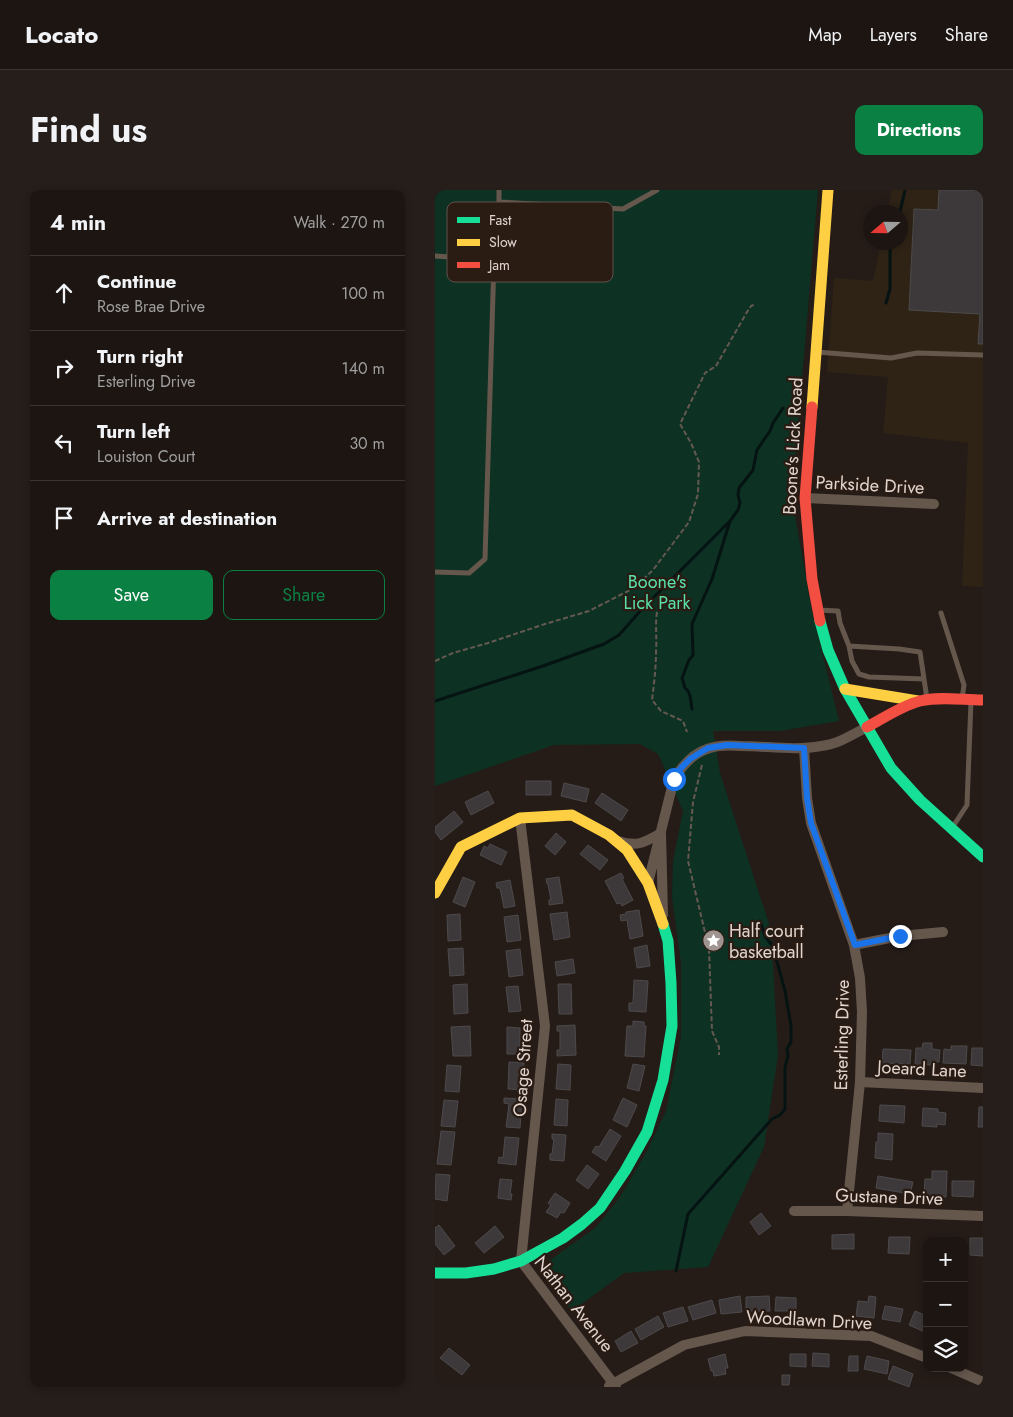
<!DOCTYPE html>
<html lang="en">
<head>
<meta charset="utf-8">
<style>
  :root { --surface:#1c1512; --page:#251e1b; --text:#f1f3f6; --muted:#a09f9f; --line:#3a3432; --accent:#0b8043 }
  body { margin:0; font-family:Jost,sans-serif; background:var(--page); color:var(--text) }
  .controls { position:absolute; right:15px; bottom:15px; display:grid; overflow:hidden; border-radius:10px; box-shadow:0 2px 8px #0003 }
  .controls button { width:45px; height:45px; display:grid; place-items:center; padding:0; border:0; border-bottom:1px solid var(--line); background:var(--surface); color:var(--text); font:25px sans-serif }
  .compass { position:absolute; left:428px; top:15px; width:45px; height:45px; border-radius:50%; background:var(--surface); box-shadow:0 2px 8px #0003; rotate:250deg }
  .stop { position:absolute; width:15px; height:15px; margin:-11px; border:4px solid #1a73e8; border-radius:50%; background:#fff }
  .stop.end { background:#1a73e8; border-color:#fff; box-shadow:0 1px 5px #0008 }
  .list { margin:0; padding:0; list-style:none }
  h2 { display:flex; justify-content:space-between; align-items:center; height:65px; margin:0; padding:0 20px; font-size:21px }
  h2 small { font-size:16px; font-weight:400; color:var(--muted) }
  .list li { display:grid; grid-template-columns:32px 1fr auto; gap:15px; align-items:center; box-sizing:border-box; height:75px; padding:0 20px; border-top:1px solid var(--line) }
  .list b { display:block; font-size:19px; white-space:nowrap }
  .list p { margin:0; font-size:16px; white-space:nowrap; color:var(--muted) }
  .list em { font-size:16px; font-style:normal; color:var(--muted) }
  .actions { display:flex; gap:10px; padding:15px 20px }
  .actions a { flex:1; padding:11px 0; border:1px solid var(--accent); border-radius:10px; text-align:center; font-size:18px; color:var(--accent) }
  .actions .main { background:var(--accent); color:#fff }
  .icon { flex:none; width:28px; height:28px; fill:none; stroke:currentColor; stroke-width:2; stroke-linecap:round; stroke-linejoin:round }
  .map { position:relative; flex:none; width:548px; height:1197px; overflow:hidden; border-radius:10px }
  header { display:flex; align-items:center; gap:30px; box-sizing:border-box; height:70px; padding:0 25px; background:var(--surface); border-bottom:1px solid var(--line) }
  header strong { font-size:24px }
  nav { display:flex; gap:28px; margin-inline-start:auto; font-size:18px }
  .intro { display:flex; align-items:center; justify-content:space-between; box-sizing:border-box; height:120px; padding:0 30px }
  h1 { margin:0; font-size:35px }
  .button { padding:12px 22px; border-radius:10px; background:var(--accent); color:#fff; font-size:18px; font-weight:700 }
  main { display:flex; gap:30px; padding:0 30px }
  aside { flex:1; background:var(--surface); border-radius:10px; box-shadow:0 2px 8px #0003 }
  .map>svg:first-child { display:block }
</style>
</head>
<body>
<header>
<strong>Locato</strong>
<nav><a>Map</a><a>Layers</a><a>Share</a></nav>
</header>
<div class="intro"><h1>Find us</h1><a class="button">Directions</a></div>
<main>
<aside>
<h2>4 min<small>Walk · 270 m</small></h2>
<ul class="list">
<li><svg class="icon" aria-label="ahead" viewBox="0 0 24 24"><path d="M12 20V5M6 11l6-6 6 6"/></svg><div><b>Continue</b><p>Rose Brae Drive</p></div><em>100 m</em></li>
<li><svg class="icon" aria-label="right" viewBox="0 0 24 24"><path d="M7 20v-9h11M14 6l5 5-5 5"/></svg><div><b>Turn right</b><p>Esterling Drive</p></div><em>140 m</em></li>
<li><svg class="icon" aria-label="left" viewBox="0 0 24 24"><path d="M17 20v-9H6M10 6l-5 5 5 5"/></svg><div><b>Turn left</b><p>Louiston Court</p></div><em>30 m</em></li>
<li><svg class="icon" aria-label="arrive" viewBox="0 0 24 24"><path d="M6 21V4h12l-3 4 3 4H6"/></svg><div><b>Arrive at destination</b></div></li>
</ul>
<div class="actions"><a class="main">Save</a><a>Share</a></div>
</aside>
<div class="map">
<svg width="548" height="1197" viewBox="0 0 548 1197">
  <rect width="100%" height="100%" fill="#251c18"/>
  <path fill="#2e2315" d="M 457,0 L 548,0 L 548,397 L 527,396 L 533,253 L 448,243 L 453,187 L 392,182 L 399,88 L 438,91 L 446,53 L 466,52 L 466,22 L 452,22 Z"/>
  <path fill="#0d3122" d="M 0,0 L 383,0 L 357,308 L 376,417 L 404,531 L 345,541 L 278,541 L 285,583 L 336,740 L 343,865 L 329,957 L 273,1077 L 189,1083 L 137,1121 L 111,1086 L 115,1070 L 160,1038 L 185,1007 L 212,961 L 231,921 L 246,847 L 246,773 L 237,707 L 238,671 L 248,621 L 223,564 L 205,554 L 119,555 L 0,596 Z"/>
  <g fill="none" stroke-linecap="round" stroke-linejoin="round">
    <path stroke="#061313" stroke-width="3" d="M 465,22 L 470,0
      M 451,113 L 455,99 L 455,59 L 457,52
      M 0,511 L 108,476 L 169,454 L 184,445 L 207,419 L 295,331
      M 257,519 L 255,506 L 253,501 L 250,498 L 247,488 L 254,470 L 258,465 L 257,434 L 277,389 L 295,331 L 303,320 L 305,313 L 303,305 L 304,298 L 318,280 L 322,260 L 335,241 L 338,233 L 348,218
      M 241,1081 L 253,1024 L 337,929 L 345,925 L 350,919 L 350,877 L 353,866 L 352,859 L 356,852 L 356,836 L 350,801 L 338,757 L 330,746 L 325,731"/>
  </g>
  <path fill="#3d393b" stroke="#4d4a4b" d="M 504,0 L 548,0 L 548,154 L 543,154 L 545,124 L 474,120 L 479,19 L 503,20 Z
    M 91,591 L 116,591 L 116,605 L 91,605 Z
    M 129,593 L 154,599 L 151,612 L 126,606 Z
    M 53,601 L 59,613 L 36,625 L 30,612 Z
    M 167,603 L 193,620 L 186,631 L 160,613 Z
    M 19,621 L 28,632 L 6,650 L 0,642 L 0,637 Z
    M 121,643 L 131,652 L 120,665 L 110,656 Z
    M 55,654 L 72,662 L 66,675 L 45,665 L 49,656 L 53,658 Z
    M 153,655 L 173,670 L 165,680 L 145,664 Z
    M 186,683 L 189,688 L 187,689 L 198,710 L 187,716 L 185,713 L 182,714 L 170,691 Z
    M 28,687 L 40,692 L 30,717 L 18,712 Z
    M 124,687 L 128,713 L 114,715 L 114,710 L 116,710 L 113,694 L 112,694 L 111,689 Z
    M 75,690 L 80,716 L 69,718 L 65,698 L 62,698 L 61,693 Z
    M 204,720 L 208,746 L 195,749 L 192,730 L 186,731 L 185,725 L 191,724 L 191,722 Z
    M 132,722 L 135,747 L 119,750 L 115,724 Z
    M 25,724 L 26,750 L 13,751 L 12,725 Z
    M 83,725 L 86,750 L 72,752 L 69,727 Z
    M 212,755 L 215,776 L 202,778 L 199,758 Z
    M 28,758 L 29,785 L 15,786 L 13,759 Z
    M 85,759 L 88,785 L 74,787 L 71,761 Z
    M 138,769 L 140,783 L 122,786 L 120,772 Z
    M 199,790 L 213,791 L 211,822 L 194,821 L 194,813 L 198,813 Z
    M 32,794 L 33,823 L 19,824 L 18,795 Z
    M 123,794 L 136,794 L 137,824 L 124,824 Z
    M 83,796 L 86,821 L 74,822 L 71,797 Z
    M 198,831 L 209,832 L 209,836 L 211,836 L 209,867 L 190,866 L 192,836 L 198,836 Z
    M 140,835 L 141,865 L 122,866 L 122,860 L 125,860 L 125,841 L 122,841 L 122,836 Z
    M 35,836 L 36,866 L 18,866 L 16,837 Z
    M 72,837 L 85,838 L 85,864 L 72,864 Z
    M 488,853 L 497,853 L 497,859 L 505,860 L 504,872 L 496,872 L 496,875 L 480,874 L 481,858 L 487,858 Z
    M 516,856 L 532,856 L 531,874 L 508,873 L 509,859 L 516,860 Z
    M 537,858 L 548,858 L 548,876 L 536,875 Z
    M 448,859 L 476,860 L 475,874 L 447,873 Z
    M 74,872 L 89,873 L 88,900 L 73,899 Z
    M 123,874 L 136,875 L 135,900 L 121,899 Z
    M 198,874 L 210,876 L 204,901 L 192,898 Z
    M 12,875 L 26,876 L 24,902 L 10,901 Z
    M 69,908 L 87,909 L 85,938 L 71,937 L 74,914 L 69,913 Z
    M 188,908 L 202,915 L 192,937 L 178,930 Z
    M 121,909 L 133,910 L 132,936 L 119,935 Z
    M 9,910 L 23,911 L 20,937 L 6,936 Z
    M 445,915 L 470,916 L 469,933 L 444,931 Z
    M 544,917 L 548,917 L 548,937 L 543,937 Z
    M 488,918 L 503,919 L 503,922 L 511,923 L 510,935 L 502,934 L 502,937 L 487,936 Z
    M 175,939 L 186,946 L 171,971 L 157,962 L 161,956 L 164,957 Z
    M 6,941 L 20,942 L 16,975 L 2,974 Z
    M 443,943 L 458,944 L 457,970 L 440,968 L 441,952 L 443,952 Z
    M 117,944 L 131,945 L 129,971 L 115,970 L 115,964 L 117,964 L 119,949 L 117,949 Z
    M 70,947 L 84,948 L 81,975 L 63,973 L 64,967 L 68,968 Z
    M 152,975 L 164,984 L 153,999 L 141,990 Z
    M 497,981 L 512,981 L 511,1007 L 489,1005 L 490,989 L 497,989 Z
    M 1,984 L 15,985 L 12,1011 L 0,1009 Z
    M 443,986 L 478,992 L 475,1004 L 441,998 Z
    M 65,989 L 77,990 L 75,1004 L 77,1004 L 76,1010 L 63,1008 Z
    M 517,991 L 539,991 L 538,1007 L 517,1006 Z
    M 120,1003 L 135,1013 L 129,1023 L 126,1022 L 122,1028 L 111,1022 L 116,1015 L 113,1013 Z
    M 326,1023 L 336,1036 L 324,1045 L 315,1032 Z
    M 4,1035 L 20,1056 L 9,1065 L 0,1054 L 0,1038 Z
    M 60,1036 L 69,1047 L 49,1063 L 40,1053 Z
    M 419,1044 L 419,1059 L 397,1059 L 397,1045 Z
    M 454,1047 L 475,1047 L 474,1064 L 453,1063 Z
    M 535,1048 L 548,1048 L 548,1066 L 535,1065 Z
    M 305,1106 L 307,1122 L 286,1124 L 284,1110 Z
    M 334,1106 L 335,1121 L 311,1121 L 311,1107 Z
    M 434,1106 L 441,1107 L 439,1128 L 421,1126 L 423,1111 L 433,1112 Z
    M 341,1107 L 361,1108 L 361,1121 L 340,1121 Z
    M 277,1110 L 281,1123 L 258,1130 L 253,1117 Z
    M 450,1116 L 468,1119 L 465,1132 L 447,1129 Z
    M 248,1117 L 253,1131 L 233,1137 L 228,1123 Z
    M 480,1121 L 492,1126 L 492,1143 L 474,1135 Z
    M 223,1126 L 229,1137 L 206,1150 L 200,1139 Z
    M 196,1141 L 203,1153 L 186,1162 L 180,1151 Z
    M 14,1158 L 35,1175 L 27,1185 L 5,1168 Z
    M 378,1163 L 394,1164 L 394,1177 L 377,1176 Z
    M 290,1164 L 293,1178 L 290,1178 L 291,1184 L 279,1186 L 278,1181 L 276,1181 L 273,1169 Z
    M 355,1164 L 371,1164 L 371,1177 L 355,1176 Z
    M 414,1166 L 423,1166 L 423,1181 L 413,1181 Z
    M 432,1166 L 454,1171 L 452,1184 L 429,1179 Z
    M 458,1176 L 478,1184 L 474,1197 L 453,1189 Z
    M 347,1185 L 355,1185 L 354,1195 L 347,1195 Z"/>
  <g fill="none" stroke-linecap="round" stroke-linejoin="round">
    <path stroke="#655952" stroke-width="2" stroke-dasharray="5 2.5" stroke-linecap="butt" d="M 222,422 C 220,435 222,448 221,462 C 221,478 219,494 217,510 L 226,521 L 248,531 L 252,542
      M 0,471 L 18,463 L 53,453 L 110,434 L 154,421 L 199,398 L 218,380 L 254,332 L 263,304 L 264,272 L 256,253 L 245,234 L 270,183 L 281,176 L 312,122 L 316,116 L 321,114
      M 267,575 L 258,612 L 253,671 L 274,759 L 277,841 L 284,857 L 284,865"/>
    <path stroke="#66574d" stroke-width="5" d="M 64,0 L 64,12 L 188,19 L 222,0
      M 0,66 L 59,70 L 64,12
      M 382,162 L 456,168 L 482,163 L 548,165
      M 0,382 L 34,383 L 50,369 L 59,70
      M 382,420 L 403,421 L 405,433 L 414,456 L 464,459 L 485,462 L 492,509
      M 506,423 L 529,495 L 527,509
      M 414,456 L 417,471 L 424,484 L 434,487 L 489,489
      M 517,638 L 532,615 L 536,511"/>
    <path stroke="#66574d" stroke-width="10" d="M 370,308 L 499,314
      M 369,558 L 372,608 L 376,633 L 419,755 L 425,788 L 427,822 L 425,892 L 412,1021
      M 85,628 L 110,836 L 86,1071 L 181,1197
      M 183,651 C 202,657 209,653 226,643 L 228,725
      M 213,693 L 239,589 C 247,576 257,564 272,559 C 282,555 295,555 306,556 C 332,556 360,561 386,556 C 403,554 417,545 432,537
      M 419,755 L 465,746 L 508,742
      M 425,892 L 548,898
      M 359,1021 L 412,1021 L 548,1026
      M 516,1178 L 548,1192
      M 174,1196 L 249,1155 L 310,1141 L 436,1146 L 492,1168"/>
    <path stroke="#16e098" stroke-width="11" d="M 385,431 L 393,460 L 410,499 L 456,578 L 485,610 L 548,667
      M 0,1083 L 31,1083 L 59,1079 L 86,1071 L 128,1048 L 147,1034 L 165,1018 L 190,981 L 212,942 L 228,890 L 237,836 L 236,793 L 233,751 L 228,734"/>
    <path stroke="#ffcf43" stroke-width="11" d="M 377,217 L 393,0
      M 410,499 L 483,511
      M 0,703 L 26,657 L 85,628 L 137,625 L 174,645 L 192,660 L 213,693 L 228,734"/>
    <path stroke="#f24e42" stroke-width="11" d="M 377,217 L 370,308 L 377,389 L 385,431
      M 432,537 C 449,528 466,516 485,511 C 505,506 527,510 548,510"/>
  </g>
  <g fill="none" stroke-linecap="round" stroke-linejoin="round">
    <path stroke="#1a73e8" stroke-width="6" d="M 239,589 L 246,578 L 255,569 L 273,558 L 292,555 L 369,558 L 372,608 L 376,633 L 420,755 L 465,746"/>
  </g>
  <defs>
    <symbol id="sight-disc" viewBox="-11 -11 22 22"><circle r="9.5" fill="#9f9490" stroke="#2a1b13"/><path d="M0-6L1.8-2.2L6-1.7L2.9 1.2L3.7 5.4L0 3.3L-3.7 5.4L-2.9 1.2L-6-1.7L-1.8-2.2Z" fill="#fff"/></symbol>
  </defs>
  <g fill-rule="evenodd">
    <use href="#sight-disc" x="266" y="738" width="25" height="25"/>
  </g>
  <g text-anchor="middle" stroke-width="4.5" stroke-linejoin="round" paint-order="stroke">
    <g font-size="18" fill="#e0d5d0" stroke="#2a1b13">
      <text transform="translate(358 256) rotate(-87)" y="6">Boone's Lick Road</text>
      <text transform="translate(435 295) rotate(3)" y="6">Parkside Drive</text>
      <text transform="translate(407 845) rotate(-89)" y="6">Esterling Drive</text>
      <text transform="translate(88 878) rotate(-86)" y="6">Osage Street</text>
      <text transform="translate(487 879) rotate(3)" y="6">Joeard Lane</text>
      <text transform="translate(454 1007) rotate(2)" y="6">Gustane Drive</text>
      <text transform="translate(139 1114) rotate(52)" y="6">Nathan Avenue</text>
      <text transform="translate(374 1130) rotate(3)" y="6">Woodlawn Drive</text>
    </g>
    <g font-size="18" fill="#59e0aa" stroke="#2a1b13">
      <text x="222" y="398">Boone's<tspan x="222" dy="21">Lick Park</tspan></text>
    </g>
    <g font-size="18" fill="#e0d5d0" stroke="#2a1b13" text-anchor="start">
      <text x="294" y="747">Half court<tspan x="294" dy="21">basketball</tspan></text>
    </g>
  </g>
  <rect x="12" y="12" width="166" height="80" rx="8" fill="#2a1b13" stroke="#61534c" stroke-width="1"/>
  <rect x="22" y="27" width="23" height="6" fill="#16e098"/>
  <rect x="22" y="49" width="23" height="7" fill="#ffcf43"/>
  <rect x="22" y="72" width="23" height="6" fill="#f24e42"/>
  <g font-size="14" fill="#e0d5d0">
    <text x="54" y="35">Fast</text>
    <text x="54" y="57">Slow</text>
    <text x="54" y="80">Jam</text>
  </g>
</svg>
<div class="controls">
<button>+</button>
<button>−</button>
<button><svg class="icon" aria-label="layers" viewBox="0 0 24 24"><path d="M12 4l9 5-9 5-9-5zM3 14l9 5 9-5"/></svg></button>
</div>
<svg class="compass" viewBox="-18 -18 36 36"><path d="M0-13l5 13h-10z" fill="#e53935"/><path d="M0 13l5-13h-10z" fill="#a09f9f"/></svg>
<div class="stop" style="left:239px;top:589px"></div>
<div class="stop end" style="left:465px;top:746px"></div>
</div>
</main>
</body>
</html>
